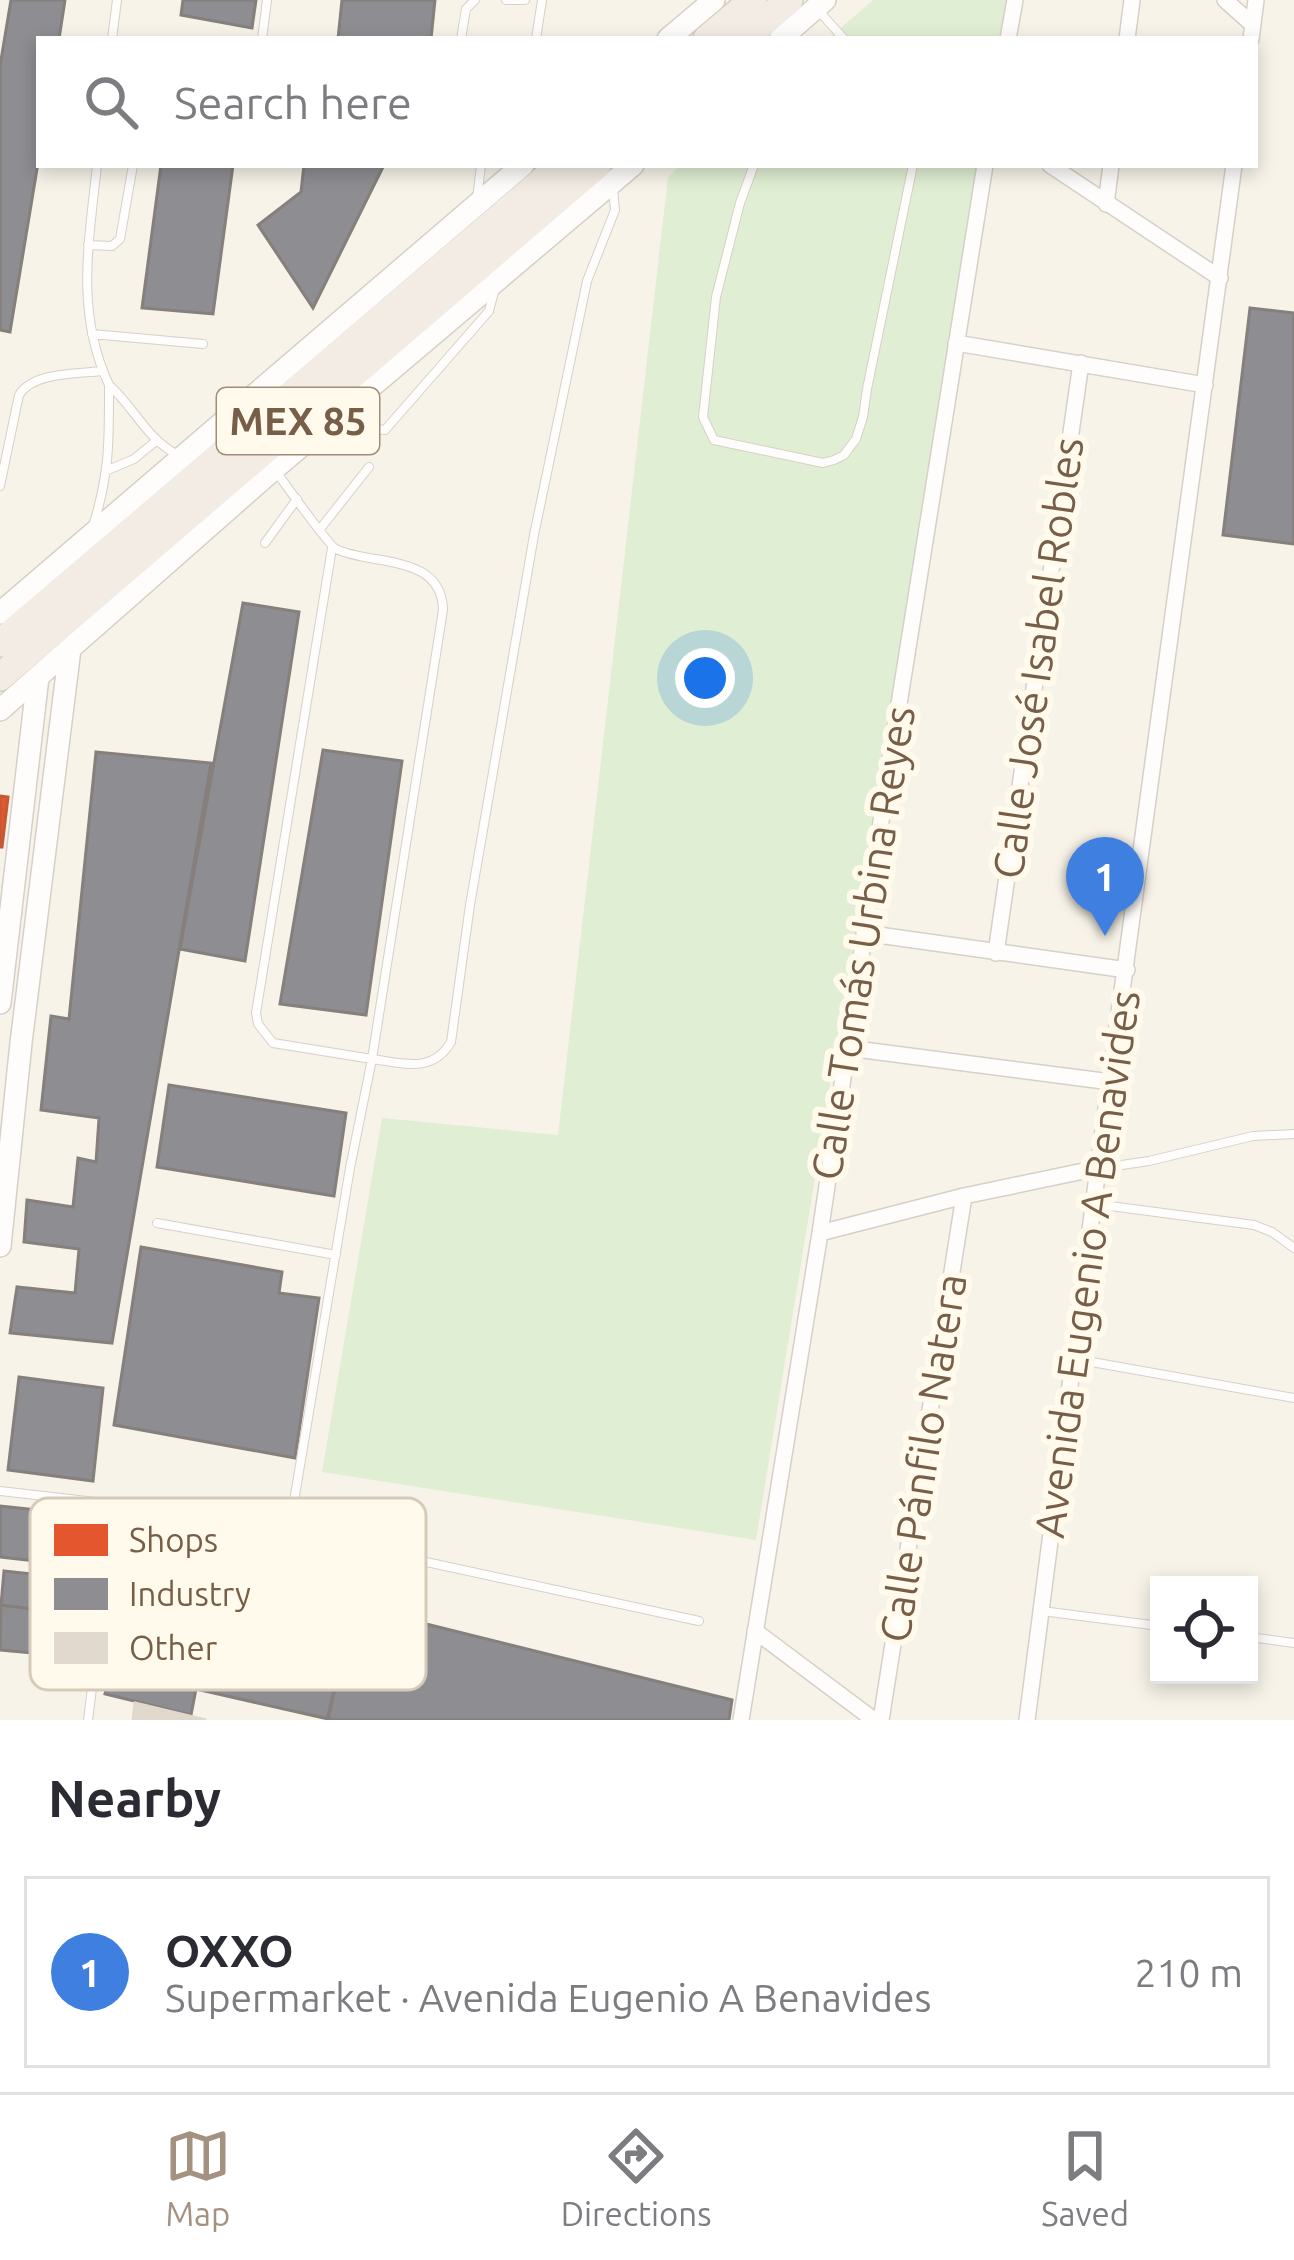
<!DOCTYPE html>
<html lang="en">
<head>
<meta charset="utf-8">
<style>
  :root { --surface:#fff; --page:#f7f7f7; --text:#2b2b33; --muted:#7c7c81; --line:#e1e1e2; --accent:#a39280 }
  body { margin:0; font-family:Ubuntu,sans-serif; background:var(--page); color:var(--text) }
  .controls { position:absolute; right:36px; bottom:36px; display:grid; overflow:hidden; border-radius:0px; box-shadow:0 6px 18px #0003 }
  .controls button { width:108px; height:108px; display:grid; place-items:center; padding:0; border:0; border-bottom:3px solid var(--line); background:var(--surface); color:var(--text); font:60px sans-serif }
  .you { position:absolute; left:705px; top:678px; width:42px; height:42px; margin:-30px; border:9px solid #fff; border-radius:50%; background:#1a73e8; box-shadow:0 0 0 18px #1a73e833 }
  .badge { display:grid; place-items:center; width:78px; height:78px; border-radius:50%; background:var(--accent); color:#fff; font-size:39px; font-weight:700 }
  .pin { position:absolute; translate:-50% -99px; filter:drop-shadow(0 3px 6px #0008) }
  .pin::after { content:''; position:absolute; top:63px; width:42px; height:36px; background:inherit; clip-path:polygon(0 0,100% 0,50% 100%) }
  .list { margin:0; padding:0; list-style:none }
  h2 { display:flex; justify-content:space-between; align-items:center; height:156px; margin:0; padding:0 48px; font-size:51px }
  h2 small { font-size:39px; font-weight:400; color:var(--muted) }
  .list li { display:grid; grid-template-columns:78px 1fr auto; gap:36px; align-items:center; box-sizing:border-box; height:192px; margin:0 24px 24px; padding:0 24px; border:3px solid var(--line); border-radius:0px }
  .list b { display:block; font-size:45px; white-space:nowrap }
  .list p { margin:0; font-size:39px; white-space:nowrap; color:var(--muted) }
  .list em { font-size:39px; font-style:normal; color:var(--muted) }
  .icon { flex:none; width:66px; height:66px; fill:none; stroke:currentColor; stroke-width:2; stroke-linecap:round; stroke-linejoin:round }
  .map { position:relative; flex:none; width:1294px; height:1720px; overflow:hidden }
  .search { position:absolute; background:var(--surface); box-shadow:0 6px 18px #0003; left:36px; right:36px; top:36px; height:132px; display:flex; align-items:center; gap:30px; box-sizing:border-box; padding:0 42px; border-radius:0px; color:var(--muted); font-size:45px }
  .sheet { height:372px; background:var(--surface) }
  nav { display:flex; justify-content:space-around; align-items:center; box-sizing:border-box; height:168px; border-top:3px solid var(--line); background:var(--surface); font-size:33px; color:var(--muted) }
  nav a { display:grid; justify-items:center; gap:6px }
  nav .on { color:var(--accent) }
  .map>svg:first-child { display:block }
</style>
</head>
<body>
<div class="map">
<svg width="1294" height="1720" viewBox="0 0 1294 1720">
  <rect width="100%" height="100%" fill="#f7f3e9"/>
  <path fill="#e0efd3" d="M 873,0 L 1007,0 L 1001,39 L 828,39 Z
    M 681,165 L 980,165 L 756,1540 L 322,1472 L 382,1118 L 558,1135 L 668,177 Z"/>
  <path fill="#e4572e" stroke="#c35936" stroke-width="3" d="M 0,796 L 8,797 L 2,847 L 0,847 Z"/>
  <path fill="#8d8d92" stroke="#867f7c" stroke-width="3" d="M 11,0 L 65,0 L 59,39 L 39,39 L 39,157 L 10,332 L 0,330 L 0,66 Z
    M 183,0 L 256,0 L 252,28 L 181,15 Z
    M 342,0 L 435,0 L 431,39 L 338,39 Z
    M 161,165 L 233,165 L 213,314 L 142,308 Z
    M 304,165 L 384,165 L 313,308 L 258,225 L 301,192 Z
    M 1250,308 L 1294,313 L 1294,544 L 1223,535 Z
    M 243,603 L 299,612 L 245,961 L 180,949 Z
    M 323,750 L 402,761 L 366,1015 L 280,1004 Z
    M 96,752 L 211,763 L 112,1343 L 10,1333 L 17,1287 L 75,1293 L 79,1249 L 24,1242 L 27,1200 L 73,1207 L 78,1158 L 96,1162 L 99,1118 L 41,1110 L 51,1016 L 69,1019 Z
    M 169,1085 L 346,1113 L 334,1196 L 157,1167 Z
    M 141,1247 L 282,1272 L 279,1293 L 319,1298 L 295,1458 L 114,1425 Z
    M 19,1377 L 103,1388 L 93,1481 L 8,1470 Z
    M 0,1506 L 94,1516 L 89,1567 L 0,1557 Z
    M 137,1555 L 354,1606 L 328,1719 L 196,1689 L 191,1715 L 105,1694 Z
    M 4,1571 L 88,1580 L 83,1615 L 1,1605 Z
    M 1,1605 L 83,1615 L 75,1657 L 0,1650 Z
    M 354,1606 L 732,1700 L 729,1720 L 327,1720 Z"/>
  <path fill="#e2d9ce" stroke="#e0d8cb" stroke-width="3" d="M 135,1703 L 206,1720 L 133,1720 Z"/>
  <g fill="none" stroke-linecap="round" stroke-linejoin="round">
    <defs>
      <path id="service" d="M 506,0 L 525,0
        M 817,9 L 844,39
        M 112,39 L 117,0
        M 262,39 L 267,0
        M 461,39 L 466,9 L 475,0
        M 536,39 L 542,0
        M 97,165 C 89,242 75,312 109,385
        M 754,165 L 740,203 L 716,297 L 703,417 L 714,440 L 823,463 L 834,460 L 844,455 L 856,439 L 863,417 L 867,389 L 913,165
        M 477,199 L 481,165
        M 88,245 L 112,246 L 120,239 L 133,165
        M 92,334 L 203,344
        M 338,421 L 364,428 L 385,430 L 489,311 L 495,288
        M 108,470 L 134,459 L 156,441
        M 277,473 C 286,485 329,546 336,549 C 371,566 442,553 443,610 L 372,1059 L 273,1043 L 258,1024 L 256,1013 L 332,548
        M 0,486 L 19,395 C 33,372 77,374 102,371
        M 94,523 C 110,470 109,440 109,385 C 134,407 146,438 176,454
        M 320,529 L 369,467
        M 265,543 L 297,499
        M 1101,1168 L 1149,1161 L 1253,1136 L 1294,1134
        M 1095,1204 L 1254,1225 L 1272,1232 L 1294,1248
        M 157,1223 L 336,1255
        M 1075,1359 L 1294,1398
        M 0,1491 L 209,1515 L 699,1621
        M 289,1531 L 350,1168 L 372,1059 C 403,1063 432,1074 451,1042 L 470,905 L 534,535 L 587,281 L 615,210 L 613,189
        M 1042,1611 L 1159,1626
        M 1249,1637 L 1294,1643
        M 88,1720 L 115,1504"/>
      <path id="minor" d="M 1225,0 L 1253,25
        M 1008,39 L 1015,0
        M 1127,39 L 1132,0
        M 1251,39 L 1256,0
        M 1050,165 L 1220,278
        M 1106,204 L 1111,165
        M 956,343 L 1205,385
        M 864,933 L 1127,970
        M 996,953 L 1081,363
        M 848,1048 L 1111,1082
        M 820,1233 L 964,1196 L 1098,1168
        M 755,1631 L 874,1720
        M 741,1720 L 820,1233 L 891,754 L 985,165
        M 881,1720 L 964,1196
        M 1027,1720 L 1098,1168 L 1234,165"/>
      <path id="tertiary" d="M 668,39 L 714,0
        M 780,39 L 825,0
        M 0,613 L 523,165
        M 0,710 L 274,469 L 633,165
        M 0,1003 L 38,677
        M 0,1246 L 21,1043 L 70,649"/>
      <path id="trunk" d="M 707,39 L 753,0
        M 744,39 L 789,0
        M 0,643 L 561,165
        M 0,677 L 597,165"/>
    </defs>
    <use href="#service" stroke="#d6d0c8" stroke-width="10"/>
    <use href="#minor" stroke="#d6d0c8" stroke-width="18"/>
    <use href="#tertiary" stroke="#d6d0c8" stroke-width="24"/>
    <use href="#trunk" stroke="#d6cec5" stroke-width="30"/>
    <use href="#service" stroke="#fefdfc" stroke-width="8"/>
    <use href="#minor" stroke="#fefdfc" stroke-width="15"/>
    <use href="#tertiary" stroke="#fefdfc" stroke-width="21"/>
    <use href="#trunk" stroke="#f2ece4" stroke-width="27"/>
  </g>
  <g text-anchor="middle" stroke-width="12" stroke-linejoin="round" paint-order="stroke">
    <rect fill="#fffaeb" stroke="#9f8d79" stroke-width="3" x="217" y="388" width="162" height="66" rx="9"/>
    <g font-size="39" font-weight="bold" fill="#765e48">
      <text x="298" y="435">MEX 85</text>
    </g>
    <g font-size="42" fill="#765e48" stroke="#fffaeb">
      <text transform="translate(1038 658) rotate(-82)" y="15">Calle José Isabel Robles</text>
      <text transform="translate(863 943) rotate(-81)" y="15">Calle Tomás Urbina Reyes</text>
      <text transform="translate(1087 1264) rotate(-82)" y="15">Avenida Eugenio A Benavides</text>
      <text transform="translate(923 1458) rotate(-81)" y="15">Calle Pánfilo Natera</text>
    </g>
  </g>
  <rect x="30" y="1498" width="396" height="192" rx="18" fill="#fffaeb" stroke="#d6cbba" stroke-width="3"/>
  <rect x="54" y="1524" width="54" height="32" fill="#e4572e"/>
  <rect x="54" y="1578" width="54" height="32" fill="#8d8d92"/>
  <rect x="54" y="1632" width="54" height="32" fill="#e2d9ce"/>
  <g font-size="33" fill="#765e48">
    <text x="129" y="1552">Shops</text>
    <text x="129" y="1606">Industry</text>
    <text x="129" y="1660">Other</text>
  </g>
</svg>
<div class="controls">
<button><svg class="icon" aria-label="locate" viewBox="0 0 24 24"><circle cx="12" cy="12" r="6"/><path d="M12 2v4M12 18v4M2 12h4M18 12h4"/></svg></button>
</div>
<div class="you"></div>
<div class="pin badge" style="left:1105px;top:936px;background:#3f7fe0">1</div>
<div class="search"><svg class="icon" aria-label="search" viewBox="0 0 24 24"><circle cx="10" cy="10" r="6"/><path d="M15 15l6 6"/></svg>Search here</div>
</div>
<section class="sheet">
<h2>Nearby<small></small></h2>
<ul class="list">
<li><span class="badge" style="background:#3f7fe0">1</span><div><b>OXXO</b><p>Supermarket · Avenida Eugenio A Benavides</p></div><em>210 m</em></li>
</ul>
</section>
<nav>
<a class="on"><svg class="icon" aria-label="map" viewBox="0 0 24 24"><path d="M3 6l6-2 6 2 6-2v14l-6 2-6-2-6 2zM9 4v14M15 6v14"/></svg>Map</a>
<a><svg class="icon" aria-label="directions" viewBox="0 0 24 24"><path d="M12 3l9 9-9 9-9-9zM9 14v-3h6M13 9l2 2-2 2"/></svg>Directions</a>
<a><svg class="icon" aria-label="saved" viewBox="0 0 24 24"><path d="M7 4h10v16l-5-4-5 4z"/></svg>Saved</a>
</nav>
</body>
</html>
